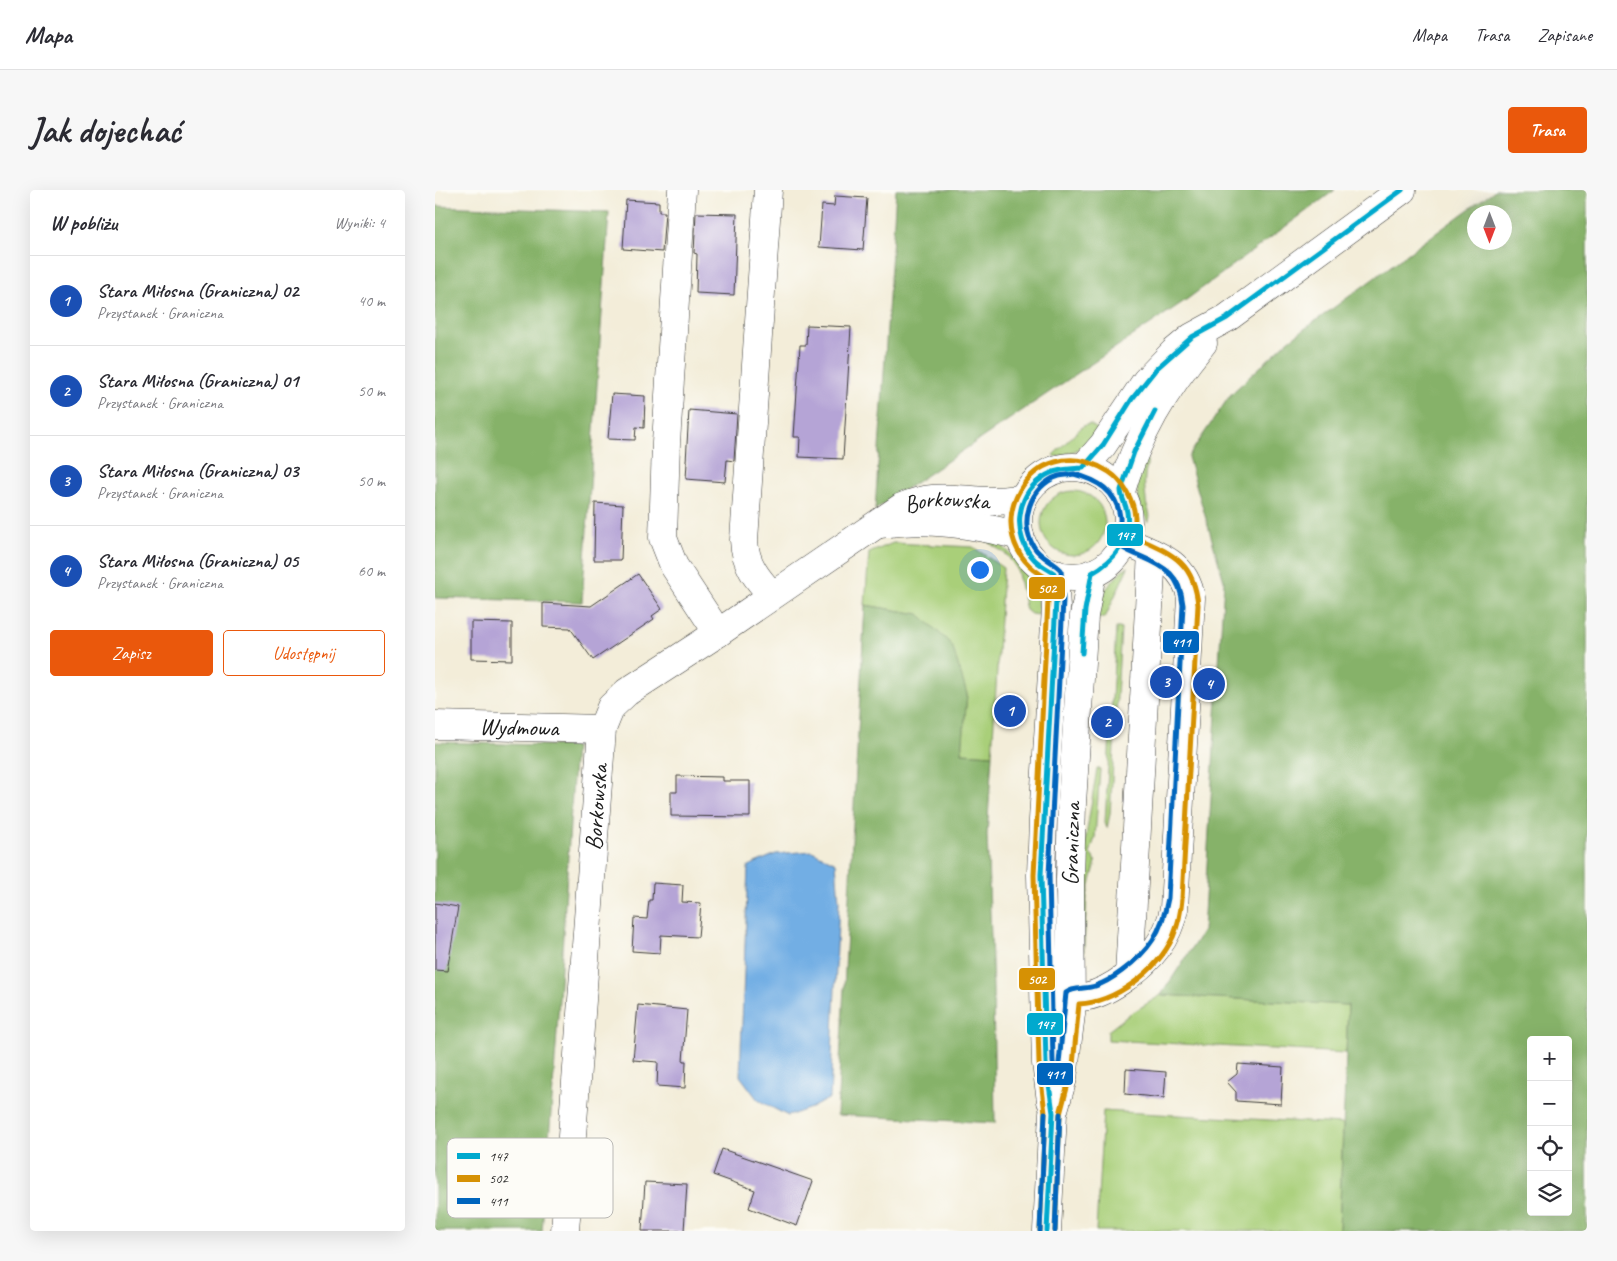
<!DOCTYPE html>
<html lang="pl">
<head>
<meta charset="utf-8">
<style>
  :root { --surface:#fff; --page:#f7f7f7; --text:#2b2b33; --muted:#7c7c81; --line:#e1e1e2; --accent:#ea580c }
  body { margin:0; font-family:Caveat,sans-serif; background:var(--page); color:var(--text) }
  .controls { position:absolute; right:15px; bottom:15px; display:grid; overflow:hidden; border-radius:5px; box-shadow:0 5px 20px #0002 }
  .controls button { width:45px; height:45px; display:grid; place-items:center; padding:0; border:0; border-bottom:1px solid var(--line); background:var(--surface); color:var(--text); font:25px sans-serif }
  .compass { position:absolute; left:1032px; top:15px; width:45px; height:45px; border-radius:50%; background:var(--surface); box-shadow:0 5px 20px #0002; rotate:180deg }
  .you { position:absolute; left:544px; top:379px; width:18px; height:18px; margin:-12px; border:4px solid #fff; border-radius:50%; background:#1a73e8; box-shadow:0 0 0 8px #1a73e833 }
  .badge { display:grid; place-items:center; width:32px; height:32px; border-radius:50%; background:var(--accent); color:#fff; font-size:16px; font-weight:700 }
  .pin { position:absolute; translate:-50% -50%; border:2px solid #fff; box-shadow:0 1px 5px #0006 }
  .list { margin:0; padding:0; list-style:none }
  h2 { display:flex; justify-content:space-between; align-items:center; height:65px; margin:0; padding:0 20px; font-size:21px }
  h2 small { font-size:16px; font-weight:400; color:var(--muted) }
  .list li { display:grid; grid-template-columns:32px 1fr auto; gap:15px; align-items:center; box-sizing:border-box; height:90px; padding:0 20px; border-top:1px solid var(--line) }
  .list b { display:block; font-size:19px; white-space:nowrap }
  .list p { margin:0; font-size:16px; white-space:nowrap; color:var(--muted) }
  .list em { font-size:16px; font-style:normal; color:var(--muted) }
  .actions { display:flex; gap:10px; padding:15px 20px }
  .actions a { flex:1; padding:11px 0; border:1px solid var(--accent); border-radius:5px; text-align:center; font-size:18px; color:var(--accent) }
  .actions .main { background:var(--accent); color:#fff }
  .icon { flex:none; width:28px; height:28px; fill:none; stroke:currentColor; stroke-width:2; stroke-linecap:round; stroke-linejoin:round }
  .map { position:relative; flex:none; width:1152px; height:1041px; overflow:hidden; border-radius:5px }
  header { display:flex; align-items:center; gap:30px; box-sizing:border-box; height:70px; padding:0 25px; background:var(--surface); border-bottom:1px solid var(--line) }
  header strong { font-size:24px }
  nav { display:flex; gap:28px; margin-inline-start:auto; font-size:18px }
  .intro { display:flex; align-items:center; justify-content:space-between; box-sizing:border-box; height:120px; padding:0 30px }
  h1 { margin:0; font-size:35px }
  .button { padding:12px 22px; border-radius:5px; background:var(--accent); color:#fff; font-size:18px; font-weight:700 }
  main { display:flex; gap:30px; padding:0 30px }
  aside { flex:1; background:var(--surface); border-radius:5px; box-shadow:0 5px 20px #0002 }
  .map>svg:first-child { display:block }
</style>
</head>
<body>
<header>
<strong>Mapa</strong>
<nav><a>Mapa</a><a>Trasa</a><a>Zapisane</a></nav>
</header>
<div class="intro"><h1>Jak dojechać</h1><a class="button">Trasa</a></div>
<main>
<aside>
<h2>W pobliżu<small>Wyniki: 4</small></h2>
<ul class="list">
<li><span class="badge" style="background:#1a4fb4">1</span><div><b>Stara Miłosna (Graniczna) 02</b><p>Przystanek · Graniczna</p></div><em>40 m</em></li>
<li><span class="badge" style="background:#1a4fb4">2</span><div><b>Stara Miłosna (Graniczna) 01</b><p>Przystanek · Graniczna</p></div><em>50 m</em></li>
<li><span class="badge" style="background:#1a4fb4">3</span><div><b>Stara Miłosna (Graniczna) 03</b><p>Przystanek · Graniczna</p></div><em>50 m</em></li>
<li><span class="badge" style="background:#1a4fb4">4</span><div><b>Stara Miłosna (Graniczna) 05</b><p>Przystanek · Graniczna</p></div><em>60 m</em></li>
</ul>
<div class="actions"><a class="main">Zapisz</a><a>Udostępnij</a></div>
</aside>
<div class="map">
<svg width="1152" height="1041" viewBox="0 0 1152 1041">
  <rect width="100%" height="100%" fill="#fdfcf7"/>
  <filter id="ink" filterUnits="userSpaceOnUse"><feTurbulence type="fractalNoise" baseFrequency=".02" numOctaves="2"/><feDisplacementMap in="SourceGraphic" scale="10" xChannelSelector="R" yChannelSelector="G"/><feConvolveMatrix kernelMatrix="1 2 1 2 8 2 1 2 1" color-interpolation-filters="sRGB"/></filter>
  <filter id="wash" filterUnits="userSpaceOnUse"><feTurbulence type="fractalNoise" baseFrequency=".0096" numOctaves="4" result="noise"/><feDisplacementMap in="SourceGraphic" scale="20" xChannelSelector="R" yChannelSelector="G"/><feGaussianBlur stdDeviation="1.12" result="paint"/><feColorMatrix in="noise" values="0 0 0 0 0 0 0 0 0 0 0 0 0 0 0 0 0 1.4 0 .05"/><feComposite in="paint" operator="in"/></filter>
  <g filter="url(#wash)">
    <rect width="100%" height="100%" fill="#f3edd9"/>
    <path fill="#a9cf79" stroke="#62764a" d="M 655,234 L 665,241 C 648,258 643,261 620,267 L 618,265 L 648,236 Z
      M 708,269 L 712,270 C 713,276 710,280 710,286 C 709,293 710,302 711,310 C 711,318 718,325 713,332 C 699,307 700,296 708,269 Z
      M606 333a32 32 0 1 1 64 0a32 32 0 1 1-64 0Z
      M 550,350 L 566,355 L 574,362 L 593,385 L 602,404 L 604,425 L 596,424 L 591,420 L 582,379 L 572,365 Z
      M 458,353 L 538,357 L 568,378 L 557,565 L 527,563 L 532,504 L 484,424 L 430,415 L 434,363 Z
      M 693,377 L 670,428 L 660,428 L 667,404 L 687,380 Z
      M 681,438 L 686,438 L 675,624 L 672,638 L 670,633 Z
      M 662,579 L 665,579 L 660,648 L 655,663 L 661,672 L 652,706 L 648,773 L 648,664 Z
      M 726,805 L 913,815 L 911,863 L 673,850 L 673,841 L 695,824 Z
      M 668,921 L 908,934 L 904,1041 L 661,1041 Z"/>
    <path fill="#86b269" stroke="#516742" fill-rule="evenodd" d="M 461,0 L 900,0 L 751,110 L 440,320 Z
      M 1060,0 L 1152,0 L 1152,1041 L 904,1041 L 913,815 L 726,805 L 768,741 L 789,391 L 753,267 L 796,204 L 853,151 ZM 1070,22 L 1070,52 L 1040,52 L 1040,22 ZM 1096,850 L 1133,850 L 1133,1022 L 1096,1022 Z
      M 0,16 L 174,22 L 147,412 L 0,408 Z
      M 430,415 L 484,424 L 517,455 L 532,504 L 527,563 L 557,565 L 552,645 L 558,797 L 560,933 L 402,925 Z
      M 0,552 L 140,556 L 121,857 L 107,1041 L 0,1041 Z"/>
    <path fill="#72aee4" stroke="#476580" d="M 377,661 L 401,673 L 404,712 L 395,908 L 376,918 L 353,926 L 323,910 L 305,886 L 313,676 L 341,664 Z"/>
    <g id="blocks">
      <path fill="#b5a4d6" d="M 400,6 L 432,8 L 428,60 L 384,57 L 387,15 L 399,16 Z
        M 191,10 L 224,12 L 224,22 L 230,22 L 227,62 L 188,59 Z
        M 261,23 L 302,24 L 299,105 L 261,103 L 262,64 L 259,63 Z
        M 372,135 L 416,137 L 408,269 L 364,267 L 365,247 L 359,247 L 365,155 L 371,155 Z
        M 177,204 L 210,206 L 209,238 L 201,237 L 200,250 L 173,249 Z
        M 254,220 L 302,224 L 299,271 L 292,270 L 290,292 L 251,289 L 252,272 L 251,272 Z
        M 160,313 L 188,315 L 186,370 L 159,370 Z
        M 203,384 L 227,419 L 217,426 L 219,429 L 158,470 L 135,438 L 108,437 L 108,413 L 156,416 Z
        M 36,432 L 77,433 L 77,470 L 36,469 Z
        M 242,586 L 288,587 L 288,591 L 315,591 L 315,627 L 236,626 L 236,602 L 242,602 Z
        M 218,693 L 248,695 L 247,712 L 266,713 L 263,747 L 226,745 L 225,763 L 197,761 L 199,728 L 212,729 L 214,710 L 217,710 Z
        M 0,713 L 23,717 L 12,781 L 0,780 Z
        M 203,815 L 252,820 L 248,871 L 251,871 L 250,898 L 222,896 L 223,872 L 198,870 Z
        M 803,874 L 848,877 L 846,914 L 801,911 L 801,902 L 792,892 L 802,884 Z
        M 691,879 L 731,882 L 729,908 L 690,904 Z
        M 287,959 L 378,991 L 362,1036 L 314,1018 L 320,1000 L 278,985 Z
        M 210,992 L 252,994 L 249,1041 L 207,1041 Z"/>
    </g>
  </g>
  <g filter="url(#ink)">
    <use href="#blocks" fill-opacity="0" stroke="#3c3b38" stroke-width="1"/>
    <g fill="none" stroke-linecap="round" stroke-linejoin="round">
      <defs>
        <g id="minor">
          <path d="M 247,0 L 231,253 L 228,348 L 239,376 L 283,443"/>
          <path d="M 333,0 L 309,350 C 310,374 322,389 337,405"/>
          <circle cx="638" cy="332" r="55"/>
          <path d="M 648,278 L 668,255 L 711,191 L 739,162 L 757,147 L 792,128 L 967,0"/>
          <path d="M 685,304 C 702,246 730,199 768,153"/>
          <path d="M 446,334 C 490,327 542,335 585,346"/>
          <path id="s1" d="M 0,535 L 167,539"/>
          <path d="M 694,785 L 717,363"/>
          <path d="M 609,798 C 640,816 665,806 691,787 C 716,769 733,749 739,719 L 756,408 C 750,371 719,364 690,351"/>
          <path d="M 616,911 L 611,873 L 606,685 L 608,630 L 621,418 L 619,383"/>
          <path id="s2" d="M 130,1041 L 167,539 L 176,517 L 192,502 L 283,443 L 467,317 C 500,303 519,310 553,311 C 565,311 577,310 588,309"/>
          <path id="s3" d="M 612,1041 L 618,923 L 628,888 L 636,824 L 635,690 L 637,613 L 649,426 L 657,383"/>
        </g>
      </defs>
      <use href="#minor" stroke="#3c3b38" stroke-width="29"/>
      <use href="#minor" stroke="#fff" stroke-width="28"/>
      <defs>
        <path id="bus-1" d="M 647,463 L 650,420 L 657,383 C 680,370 696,350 692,322 C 691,314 686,308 686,300 L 699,262 L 720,221
          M 612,1041 L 618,923 L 611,873 L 606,685 L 621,411 L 619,383 C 613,379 605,375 600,370 C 577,347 580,306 607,288 C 619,279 634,279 648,278 L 668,255 L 697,209 L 721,179 L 757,147 L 792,128 L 967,0"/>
        <path id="bus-2" d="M 605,1041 L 610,923 L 604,873 L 599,685 L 613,411 L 612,388 C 534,346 596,233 674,282 C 688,291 699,311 700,327 C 700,333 699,340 698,346 C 735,363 759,370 763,415 L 747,709 C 746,722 743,735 738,747 C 722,781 681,812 644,814 L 638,875 L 625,924 L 620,1041"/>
        <path id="bus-3" d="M 639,284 C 662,290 682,301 685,327 C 686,337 681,346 684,355 C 689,360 698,363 705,366 C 731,377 745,385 748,415 L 733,708 C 727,742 714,761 687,781 C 679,787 670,793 660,796 C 651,799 638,797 631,803 L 624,873 L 620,885 L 618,872 L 614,685 L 628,410 L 626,380 C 618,371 606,368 599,357 C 583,333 595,295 624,286 C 629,285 634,285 639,284 Z
          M 605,1041 L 610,923
          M 620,1041 L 625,924"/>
      </defs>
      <use href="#bus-1" stroke="#fdfcf7" stroke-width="9"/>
      <use href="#bus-2" stroke="#fdfcf7" stroke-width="9"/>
      <use href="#bus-3" stroke="#fdfcf7" stroke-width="9"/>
      <use href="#bus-1" stroke="#00a9ce" stroke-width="5"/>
      <use href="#bus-2" stroke="#d69104" stroke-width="5"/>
      <use href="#bus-3" stroke="#0065bd" stroke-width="5"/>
    </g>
  </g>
  <g text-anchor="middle" stroke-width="4.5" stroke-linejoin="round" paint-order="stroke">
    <g font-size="24" fill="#1c1c1c" stroke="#fdfcf7">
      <text dy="8" stroke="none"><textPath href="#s2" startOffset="926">Borkowska</textPath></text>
      <text dy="8" stroke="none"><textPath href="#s1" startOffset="84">Wydmowa</textPath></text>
      <text dy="8" stroke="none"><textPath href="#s2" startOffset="425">Borkowska</textPath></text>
      <text dy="8" stroke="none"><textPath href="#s3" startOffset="389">Graniczna</textPath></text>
    </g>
  </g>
  <rect x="12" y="948" width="166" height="80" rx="8" fill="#fdfcf7" stroke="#bab9b5" stroke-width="1"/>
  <rect x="22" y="963" width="23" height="6" fill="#00a9ce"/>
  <rect x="22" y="985" width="23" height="7" fill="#d69104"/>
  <rect x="22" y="1008" width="23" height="6" fill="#0065bd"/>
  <g font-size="14" fill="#1c1c1c">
    <text x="54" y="971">147</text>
    <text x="54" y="993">502</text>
    <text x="54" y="1016">411</text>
  </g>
  <g stroke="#fdfcf7" stroke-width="2">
    <rect x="671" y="333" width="38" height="24" rx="5" fill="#00a9ce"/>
    <rect x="593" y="386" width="38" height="24" rx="5" fill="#d69104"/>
    <rect x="727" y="440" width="38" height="24" rx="5" fill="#0065bd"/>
    <rect x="583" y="777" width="38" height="24" rx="5" fill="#d69104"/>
    <rect x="591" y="822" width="38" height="24" rx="5" fill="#00a9ce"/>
    <rect x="601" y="872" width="38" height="24" rx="5" fill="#0065bd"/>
  </g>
  <g font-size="14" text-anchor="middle" font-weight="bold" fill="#fff">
    <text x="690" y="350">147</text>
    <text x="612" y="403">502</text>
    <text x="746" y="457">411</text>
    <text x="602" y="794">502</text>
    <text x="610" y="839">147</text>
    <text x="620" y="889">411</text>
  </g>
</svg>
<div class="controls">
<button>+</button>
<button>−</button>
<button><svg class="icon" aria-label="locate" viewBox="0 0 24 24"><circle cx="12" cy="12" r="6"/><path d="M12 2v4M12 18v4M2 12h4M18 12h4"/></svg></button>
<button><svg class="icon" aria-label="layers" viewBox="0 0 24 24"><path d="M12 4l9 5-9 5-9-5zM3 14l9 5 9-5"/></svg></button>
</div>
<svg class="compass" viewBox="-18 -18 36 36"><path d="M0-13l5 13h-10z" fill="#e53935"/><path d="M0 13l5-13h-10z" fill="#7c7c81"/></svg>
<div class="you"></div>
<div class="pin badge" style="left:575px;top:521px;background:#1a4fb4">1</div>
<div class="pin badge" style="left:672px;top:532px;background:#1a4fb4">2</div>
<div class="pin badge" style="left:731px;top:492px;background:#1a4fb4">3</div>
<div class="pin badge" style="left:774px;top:494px;background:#1a4fb4">4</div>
</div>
</main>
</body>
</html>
